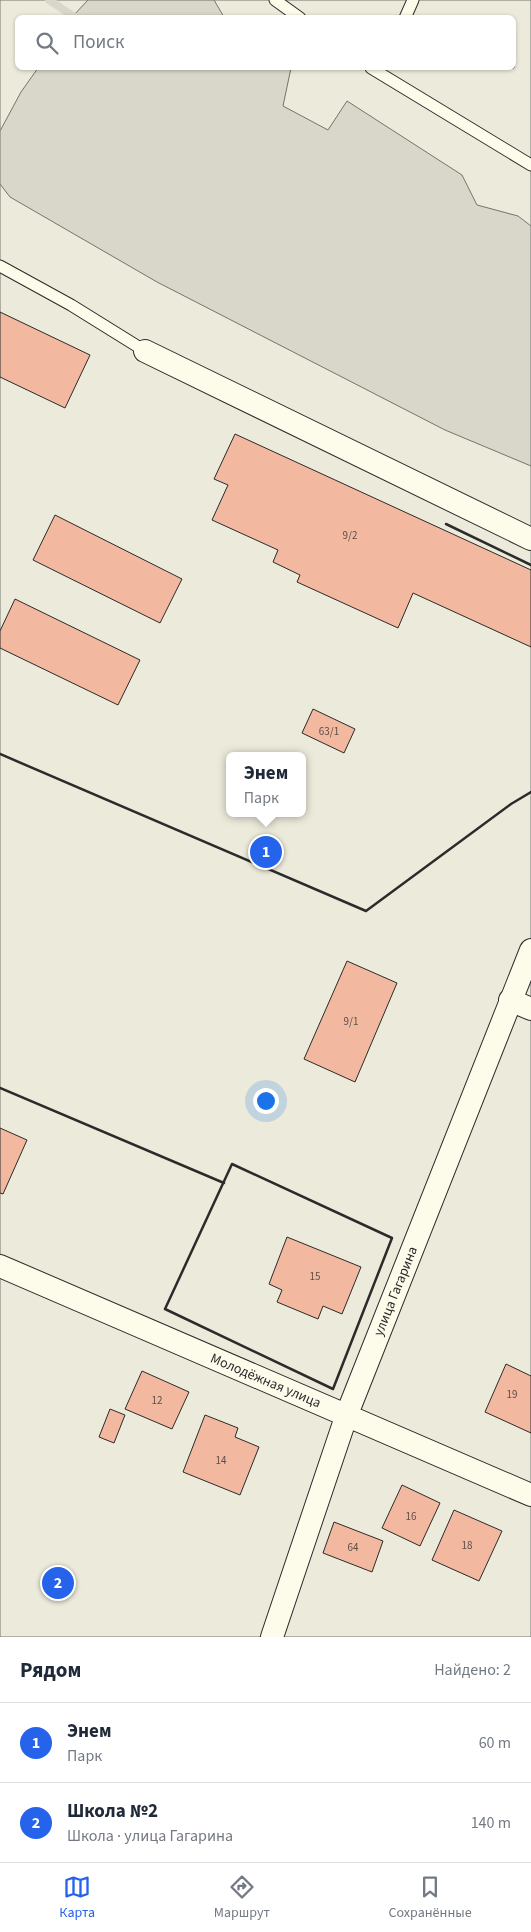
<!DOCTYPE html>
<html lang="ru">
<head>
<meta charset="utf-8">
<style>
  :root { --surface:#fff; --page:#f6f6f7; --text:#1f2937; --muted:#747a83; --line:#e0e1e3; --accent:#2563eb }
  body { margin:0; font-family:"Source Sans 3",sans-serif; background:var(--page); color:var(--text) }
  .you { position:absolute; left:265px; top:1100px; width:18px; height:18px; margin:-12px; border:4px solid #fff; border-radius:50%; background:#1a73e8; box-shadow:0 0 0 8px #1a73e833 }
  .badge { display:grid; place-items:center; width:32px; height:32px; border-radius:50%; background:var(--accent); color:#fff; font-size:16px; font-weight:700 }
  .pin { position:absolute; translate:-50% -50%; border:2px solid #fff; box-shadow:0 1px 5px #0006 }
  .popup { position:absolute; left:226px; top:752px; width:80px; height:65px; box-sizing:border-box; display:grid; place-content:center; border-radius:8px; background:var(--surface); filter:drop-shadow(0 1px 4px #0005); font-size:16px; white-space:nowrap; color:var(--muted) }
  .popup b { font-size:19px; color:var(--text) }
  .popup::after { content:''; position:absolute; left:50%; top:100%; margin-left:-10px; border:10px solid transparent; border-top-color:var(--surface) }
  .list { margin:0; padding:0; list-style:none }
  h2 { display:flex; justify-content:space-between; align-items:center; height:65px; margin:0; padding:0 20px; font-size:21px }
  h2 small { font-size:16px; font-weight:400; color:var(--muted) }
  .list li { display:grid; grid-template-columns:32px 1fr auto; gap:15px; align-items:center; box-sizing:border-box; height:80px; padding:0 20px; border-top:1px solid var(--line) }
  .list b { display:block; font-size:19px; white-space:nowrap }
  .list p { margin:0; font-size:16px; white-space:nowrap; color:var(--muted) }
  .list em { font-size:16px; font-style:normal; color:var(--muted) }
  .icon { flex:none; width:28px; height:28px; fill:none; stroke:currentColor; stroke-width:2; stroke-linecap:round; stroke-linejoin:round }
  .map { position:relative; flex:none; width:531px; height:1637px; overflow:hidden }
  .search { position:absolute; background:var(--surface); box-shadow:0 1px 4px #0004; left:15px; right:15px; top:15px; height:55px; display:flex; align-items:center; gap:12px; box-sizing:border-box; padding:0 18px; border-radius:8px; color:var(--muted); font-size:19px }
  .sheet { height:225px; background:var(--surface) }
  nav { display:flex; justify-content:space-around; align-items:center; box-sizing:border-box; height:70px; border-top:1px solid var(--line); background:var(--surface); font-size:14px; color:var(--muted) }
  nav a { display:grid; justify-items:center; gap:2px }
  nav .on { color:var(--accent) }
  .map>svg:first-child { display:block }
</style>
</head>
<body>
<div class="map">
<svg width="531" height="1637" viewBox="0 0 531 1637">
  <rect width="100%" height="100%" fill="#fdfbea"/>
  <path fill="#ecebdb" stroke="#74746e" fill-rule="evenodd" d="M 0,0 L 531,0 L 531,1637 L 0,1637 ZM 18,18 L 514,18 L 514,68 L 18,68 ZM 230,756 L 302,756 L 302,813 L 230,813 Z"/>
  <path fill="#d8d7c9" stroke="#74746e" d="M 88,0 L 214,0 L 224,17 L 72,17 Z
    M 38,68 L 291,68 L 283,106 L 328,130 L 347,101 L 462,175 L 477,205 L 518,216 L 531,226 L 531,466 L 445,430 L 157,282 L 10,197 L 0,184 L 0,131 L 21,92 Z"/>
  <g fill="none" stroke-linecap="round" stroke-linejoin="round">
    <path stroke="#d8d7c9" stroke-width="8" d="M 49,0 L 76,18"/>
  </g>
  <path fill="#f2b8a0" stroke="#2b2b2b" d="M 0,312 L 90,355 L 65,408 L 0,377 Z
    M 235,434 L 531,570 L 531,647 L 413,593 L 398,628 L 297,582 L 300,575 L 273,562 L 278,550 L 212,520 L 228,485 L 214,479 Z
    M 55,515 L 182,579 L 160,623 L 33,560 Z
    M 15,599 L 140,660 L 118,705 L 0,648 L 0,631 Z
    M 313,709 L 355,729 L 344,753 L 302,733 Z
    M 347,961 L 397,983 L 355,1082 L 304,1059 Z
    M 0,1128 L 27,1140 L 3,1194 L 0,1193 Z
    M 287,1237 L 361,1267 L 342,1314 L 323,1306 L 318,1319 L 277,1302 L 282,1290 L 269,1284 Z
    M 506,1364 L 531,1376 L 531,1433 L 485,1412 Z
    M 142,1371 L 189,1392 L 172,1429 L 125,1409 Z
    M 110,1409 L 125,1415 L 114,1443 L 99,1437 Z
    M 205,1415 L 238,1428 L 235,1437 L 259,1447 L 240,1495 L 183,1472 Z
    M 402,1485 L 440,1503 L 420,1546 L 382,1528 Z
    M 454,1510 L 502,1531 L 479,1581 L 432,1560 Z
    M 334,1522 L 383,1541 L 372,1572 L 323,1553 Z"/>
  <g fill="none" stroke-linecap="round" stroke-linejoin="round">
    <defs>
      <path id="lane" d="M 275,0 L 300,18
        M 405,18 L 413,0
        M 371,68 L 531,165
        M 0,266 L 71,305 L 145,351"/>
      <path id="street" d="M 145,351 L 531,539
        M 510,1000 L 531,1009
        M 0,1266 L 531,1495
        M 272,1637 L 347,1414 L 531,950"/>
    </defs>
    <use href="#lane" stroke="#2b2b2b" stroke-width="13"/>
    <use href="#street" stroke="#2b2b2b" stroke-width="24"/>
    <use href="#lane" stroke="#fdfbea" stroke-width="11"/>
    <use href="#street" stroke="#fdfbea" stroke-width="22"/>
    <path stroke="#2b2b2b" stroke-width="2.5" d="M 446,524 L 531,565
      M 0,754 L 366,911 L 511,804 L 531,792
      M 0,1088 L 224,1183
      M 232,1164 L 392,1238 L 333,1389 L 165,1309 Z"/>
  </g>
  <g text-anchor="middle" stroke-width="4" stroke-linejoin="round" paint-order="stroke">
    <g font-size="11" fill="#5d4e48">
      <text x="350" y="539">9/2</text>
      <text x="329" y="735">63/1</text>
      <text x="351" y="1025">9/1</text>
      <text x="315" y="1280">15</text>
      <text x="512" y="1398">19</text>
      <text x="157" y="1404">12</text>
      <text x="221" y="1464">14</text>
      <text x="411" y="1520">16</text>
      <text x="467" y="1549">18</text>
      <text x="353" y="1551">64</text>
    </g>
    <g font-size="14" fill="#2b2b2b" stroke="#fdfbea">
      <text transform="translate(395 1291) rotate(-68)" y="5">улица Гагарина</text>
      <text transform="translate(266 1380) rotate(23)" y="5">Молодёжная улица</text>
    </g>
  </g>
</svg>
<div class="you"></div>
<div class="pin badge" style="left:266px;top:852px">1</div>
<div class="popup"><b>Энем</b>Парк</div>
<div class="pin badge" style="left:58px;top:1583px">2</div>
<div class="search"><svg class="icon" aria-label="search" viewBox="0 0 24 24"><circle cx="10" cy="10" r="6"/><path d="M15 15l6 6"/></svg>Поиск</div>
</div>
<section class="sheet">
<h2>Рядом<small>Найдено: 2</small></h2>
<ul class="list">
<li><span class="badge">1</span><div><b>Энем</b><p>Парк</p></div><em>60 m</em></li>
<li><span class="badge">2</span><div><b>Школа №2</b><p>Школа · улица Гагарина</p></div><em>140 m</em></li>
</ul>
</section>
<nav>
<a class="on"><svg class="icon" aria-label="map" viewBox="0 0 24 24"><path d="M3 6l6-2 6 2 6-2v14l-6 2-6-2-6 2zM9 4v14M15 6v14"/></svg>Карта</a>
<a><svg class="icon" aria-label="directions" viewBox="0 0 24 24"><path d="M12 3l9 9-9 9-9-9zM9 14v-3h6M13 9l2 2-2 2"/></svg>Маршрут</a>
<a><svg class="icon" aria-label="saved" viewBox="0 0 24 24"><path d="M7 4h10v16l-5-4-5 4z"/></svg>Сохранённые</a>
</nav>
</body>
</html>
